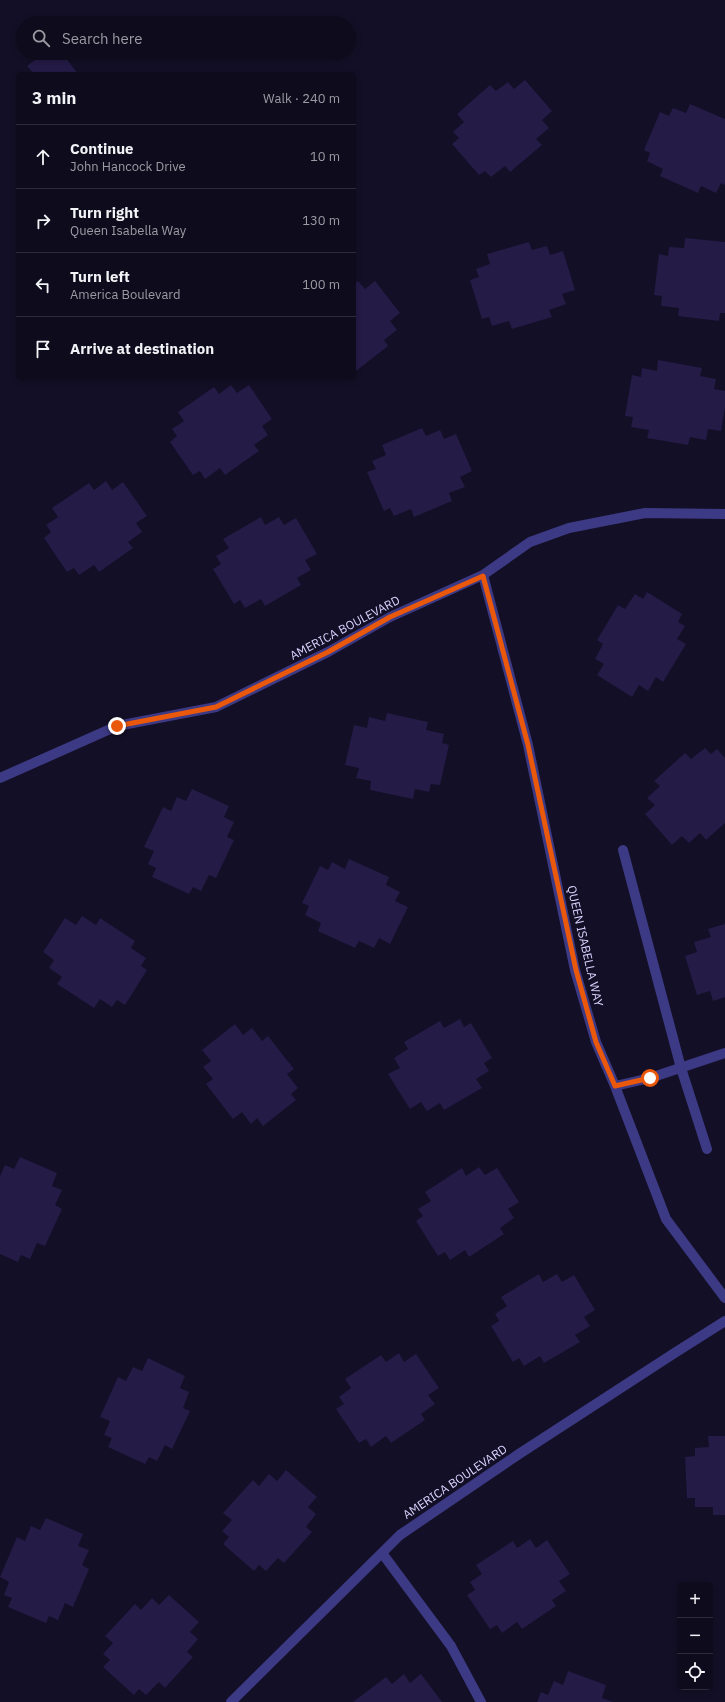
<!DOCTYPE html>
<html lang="en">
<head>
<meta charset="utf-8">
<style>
  :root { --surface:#0e0b1c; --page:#171425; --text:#f1f3f6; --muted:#9b9ba3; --line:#2e2b3b }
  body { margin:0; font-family:"IBM Plex Sans",sans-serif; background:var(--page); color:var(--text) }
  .controls { position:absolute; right:12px; bottom:12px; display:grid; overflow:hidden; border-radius:6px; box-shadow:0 2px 6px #0003 }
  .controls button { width:36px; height:36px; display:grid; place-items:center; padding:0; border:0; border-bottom:1px solid var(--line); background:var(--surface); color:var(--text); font:20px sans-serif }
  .stop { position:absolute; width:12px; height:12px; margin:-9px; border:3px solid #ea580c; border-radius:50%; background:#fff }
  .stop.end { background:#ea580c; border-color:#fff; box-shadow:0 1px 4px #0008 }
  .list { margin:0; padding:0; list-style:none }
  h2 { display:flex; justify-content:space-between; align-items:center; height:52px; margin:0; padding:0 16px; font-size:17px }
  h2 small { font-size:13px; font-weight:400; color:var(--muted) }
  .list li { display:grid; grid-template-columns:26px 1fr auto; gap:12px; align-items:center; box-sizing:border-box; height:64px; padding:0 16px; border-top:1px solid var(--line) }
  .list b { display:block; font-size:15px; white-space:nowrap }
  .list p { margin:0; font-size:13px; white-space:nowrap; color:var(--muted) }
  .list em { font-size:13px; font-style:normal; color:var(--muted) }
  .icon { flex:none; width:22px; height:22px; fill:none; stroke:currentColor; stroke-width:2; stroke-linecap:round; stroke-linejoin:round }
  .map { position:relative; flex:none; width:725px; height:1702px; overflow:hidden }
  .search { position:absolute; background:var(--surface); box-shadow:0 2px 6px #0003; left:16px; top:16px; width:340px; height:44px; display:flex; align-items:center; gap:10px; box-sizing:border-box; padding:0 14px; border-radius:22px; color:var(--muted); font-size:15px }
  .panel { position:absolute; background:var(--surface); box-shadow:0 2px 6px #0003; left:16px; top:72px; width:340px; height:308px; border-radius:6px }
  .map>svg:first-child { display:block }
</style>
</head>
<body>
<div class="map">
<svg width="725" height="1702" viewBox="0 0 725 1702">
  <rect width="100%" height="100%" fill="#130f26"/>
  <path fill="#241b47" d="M 44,53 L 62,53 L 78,74 L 34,74 L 27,66 Z
    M 525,80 L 552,111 L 542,120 L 549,128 L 536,139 L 542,145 L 510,172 L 505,166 L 491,177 L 485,171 L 479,175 L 452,144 L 459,138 L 453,132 L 464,122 L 457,114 L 490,85 L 496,91 L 508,82 L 514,89 Z
    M 690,104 L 725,119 L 725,185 L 721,183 L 716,193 L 701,186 L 698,193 L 660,176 L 663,169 L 647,161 L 650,153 L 644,150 L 660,112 L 669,116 L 673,108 L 686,113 Z
    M 685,238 L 725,242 L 725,313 L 720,313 L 719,321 L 678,316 L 679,308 L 661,306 L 662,296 L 654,295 L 659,254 L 668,256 L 669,247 L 684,248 Z
    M 529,242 L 532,250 L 547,246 L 550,255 L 563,251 L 575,290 L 562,294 L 566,304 L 549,310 L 552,317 L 512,329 L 509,321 L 492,326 L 489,317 L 482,319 L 470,280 L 479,277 L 476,269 L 490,264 L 487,254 Z
    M 358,281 L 365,289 L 375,281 L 400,313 L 390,321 L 397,330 L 384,340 L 388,346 L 356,371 L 354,369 L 354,284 Z
    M 658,360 L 702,368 L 700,376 L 716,379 L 714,389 L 725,391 L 725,407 L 721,431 L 708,429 L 706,440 L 690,437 L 688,445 L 647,438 L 649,430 L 631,427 L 633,417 L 625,416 L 632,375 L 641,377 L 642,368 L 657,371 Z
    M 231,385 L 237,393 L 249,385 L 272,419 L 262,426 L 268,435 L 254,445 L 259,451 L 225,475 L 220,468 L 205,479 L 200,471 L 193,475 L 170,442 L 177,436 L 172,429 L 184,421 L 178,412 L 214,387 L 219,394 Z
    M 422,428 L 426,436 L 440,430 L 444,439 L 456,434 L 472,471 L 460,477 L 465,487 L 449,493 L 452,501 L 414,517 L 411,509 L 394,516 L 390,508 L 384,511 L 367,472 L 376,469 L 372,461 L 386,455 L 382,445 Z
    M 106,481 L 112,490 L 123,482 L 147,516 L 136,523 L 142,532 L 128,542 L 133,548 L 99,572 L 94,565 L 79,575 L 74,568 L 67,572 L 44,538 L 51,532 L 46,525 L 58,517 L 52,508 L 89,483 L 94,490 Z
    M 261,517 L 265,525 L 279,517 L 284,525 L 296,518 L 317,554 L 305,560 L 311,570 L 297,578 L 301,585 L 265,606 L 261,599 L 245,608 L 240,600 L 234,604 L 213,569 L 221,564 L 216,556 L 229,548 L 223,539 Z
    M 647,592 L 682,614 L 678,622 L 685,626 L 677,639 L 686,644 L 663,682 L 656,677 L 648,691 L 639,685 L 632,697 L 597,675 L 604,664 L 595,659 L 603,644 L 597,640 L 618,605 L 625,609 L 635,594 L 643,599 Z
    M 387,713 L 428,722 L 426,730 L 444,734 L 442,743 L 449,745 L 440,785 L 431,784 L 429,792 L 415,789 L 413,799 L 370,790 L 371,781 L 356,778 L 359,768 L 345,765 L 354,725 L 367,728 L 369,717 L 385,721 Z
    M 705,748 L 711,754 L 717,749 L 725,758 L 725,823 L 706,840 L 700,833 L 689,843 L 682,836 L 672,845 L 645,814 L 655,805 L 647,798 L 660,786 L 654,781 L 685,753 L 691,759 Z
    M 192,789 L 229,806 L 224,817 L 234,822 L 227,837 L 234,840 L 216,878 L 209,875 L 201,891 L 193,887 L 189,894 L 152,877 L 156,868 L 148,864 L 154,851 L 144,847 L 163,807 L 171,811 L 177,797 L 186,801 Z
    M 349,859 L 389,877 L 386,885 L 400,892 L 395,901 L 408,907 L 390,944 L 379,938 L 374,948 L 359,941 L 355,948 L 318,931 L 321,923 L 305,915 L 309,906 L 302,903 L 320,866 L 328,870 L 332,862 L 345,869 Z
    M 82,916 L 96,925 L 100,918 L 135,941 L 131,948 L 146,958 L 141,966 L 147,970 L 125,1005 L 117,1000 L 112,1007 L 100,999 L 94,1008 L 57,984 L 62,977 L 49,968 L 54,960 L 43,952 L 65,918 L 76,925 Z
    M 725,924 L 725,997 L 713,1001 L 710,991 L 697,995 L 685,956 L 697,952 L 694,942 L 711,937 L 708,929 Z
    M 460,1019 L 464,1027 L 471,1023 L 492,1058 L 484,1063 L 489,1071 L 476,1079 L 482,1088 L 444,1110 L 440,1103 L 427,1111 L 421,1102 L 410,1109 L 388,1074 L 400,1068 L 394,1058 L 408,1049 L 404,1042 L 423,1031 L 440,1021 L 444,1028 Z
    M 235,1024 L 243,1035 L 252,1028 L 262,1041 L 268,1036 L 294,1069 L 287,1074 L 298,1088 L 291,1094 L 296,1100 L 263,1126 L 257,1118 L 251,1124 L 242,1112 L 233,1119 L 206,1084 L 213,1079 L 203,1067 L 211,1061 L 202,1050 Z
    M 20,1157 L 57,1173 L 52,1186 L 62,1190 L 55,1205 L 62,1209 L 45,1246 L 37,1243 L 30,1259 L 21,1255 L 18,1262 L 0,1254 L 0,1176 L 5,1165 L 14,1169 Z
    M 479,1167 L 485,1175 L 497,1168 L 519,1202 L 508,1209 L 514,1218 L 500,1228 L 504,1234 L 469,1257 L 465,1250 L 450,1260 L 445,1252 L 438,1256 L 416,1221 L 423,1216 L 418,1209 L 431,1201 L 425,1192 L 462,1168 L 466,1176 Z
    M 539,1274 L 543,1282 L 557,1274 L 562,1282 L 574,1275 L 595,1310 L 584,1317 L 590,1326 L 575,1335 L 580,1342 L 544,1363 L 540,1356 L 524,1366 L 519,1358 L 513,1362 L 491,1326 L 499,1321 L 495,1314 L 507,1306 L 501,1297 Z
    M 399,1353 L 404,1362 L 416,1354 L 439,1388 L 428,1395 L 435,1404 L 421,1414 L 425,1420 L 391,1443 L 386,1436 L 371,1447 L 366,1439 L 359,1443 L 336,1409 L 344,1404 L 339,1397 L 351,1388 L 345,1379 L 381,1355 L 386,1362 Z
    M 148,1358 L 185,1376 L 180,1388 L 189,1392 L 183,1408 L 190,1411 L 172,1449 L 165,1445 L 157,1461 L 149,1457 L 145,1464 L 108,1447 L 112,1438 L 104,1435 L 110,1421 L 100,1417 L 118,1377 L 126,1381 L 133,1367 L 142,1371 Z
    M 708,1436 L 725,1436 L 725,1515 L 713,1515 L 713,1507 L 695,1507 L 695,1498 L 687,1498 L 685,1457 L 695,1456 L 695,1448 L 709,1447 Z
    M 286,1470 L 317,1497 L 308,1507 L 316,1514 L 306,1527 L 312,1532 L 284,1563 L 278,1558 L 266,1571 L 259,1565 L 254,1571 L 223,1544 L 229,1537 L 222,1531 L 232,1520 L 223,1513 L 253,1480 L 259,1486 L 269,1474 L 277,1481 Z
    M 46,1518 L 83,1534 L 78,1546 L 89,1550 L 82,1565 L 89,1569 L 73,1607 L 65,1603 L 58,1620 L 49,1616 L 46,1623 L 8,1607 L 12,1598 L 4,1595 L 9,1582 L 0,1577 L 17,1537 L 25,1541 L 31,1526 L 40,1530 Z
    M 530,1539 L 536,1548 L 547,1540 L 570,1574 L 559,1581 L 566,1591 L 552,1600 L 556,1606 L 522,1629 L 517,1622 L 502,1633 L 497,1625 L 490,1629 L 467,1595 L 475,1590 L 470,1582 L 482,1574 L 476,1565 L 513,1541 L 517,1548 Z
    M 169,1595 L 199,1622 L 190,1632 L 198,1639 L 187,1652 L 193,1657 L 165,1688 L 159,1682 L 146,1695 L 139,1689 L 134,1695 L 103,1667 L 110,1660 L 103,1654 L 113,1643 L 105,1636 L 135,1604 L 141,1610 L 152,1598 L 159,1605 Z
    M 568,1671 L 606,1685 L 602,1698 L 613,1702 L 537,1702 L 541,1692 L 548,1695 L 554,1681 L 563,1685 Z
    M 404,1674 L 410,1683 L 421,1674 L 442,1702 L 353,1702 L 386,1677 L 392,1684 Z"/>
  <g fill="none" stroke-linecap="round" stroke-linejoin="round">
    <path stroke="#3d3a85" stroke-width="10" d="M 483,575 L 528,745 L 575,970 L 596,1042 L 615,1086 L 666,1219 L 725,1298
      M 0,778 L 117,726 L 216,707 L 328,652 L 390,617 L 483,575 L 530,542 L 569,528 L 645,513 L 725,514
      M 623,850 L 681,1068 L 707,1149
      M 615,1086 L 650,1078 L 725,1053
      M 382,1553 L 451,1646 L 481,1702
      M 231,1702 L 400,1535 L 519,1454 L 673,1354 L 725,1321"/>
  </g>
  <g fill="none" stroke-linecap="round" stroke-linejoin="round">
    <path stroke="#ea580c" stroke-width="5" d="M 117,726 L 216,707 L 328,652 L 390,617 L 483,576 L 528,745 L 576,970 L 596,1042 L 615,1086 L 650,1078"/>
  </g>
  <g text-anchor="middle" stroke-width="4" stroke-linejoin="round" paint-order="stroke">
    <g font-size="12" fill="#d9d4ff" stroke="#130f26">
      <text transform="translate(345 628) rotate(-28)" y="4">AMERICA BOULEVARD</text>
      <text transform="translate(585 946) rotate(77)" y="4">QUEEN ISABELLA WAY</text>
      <text transform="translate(455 1482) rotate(-34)" y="4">AMERICA BOULEVARD</text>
    </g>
  </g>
</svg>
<div class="controls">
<button>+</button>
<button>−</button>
<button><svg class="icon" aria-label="locate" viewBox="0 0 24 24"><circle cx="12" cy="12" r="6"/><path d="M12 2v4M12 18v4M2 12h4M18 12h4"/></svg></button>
</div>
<div class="stop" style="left:650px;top:1078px"></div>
<div class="stop end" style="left:117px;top:726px"></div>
<div class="search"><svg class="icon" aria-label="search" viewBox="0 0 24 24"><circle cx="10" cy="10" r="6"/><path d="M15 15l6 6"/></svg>Search here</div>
<section class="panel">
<h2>3 min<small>Walk · 240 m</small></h2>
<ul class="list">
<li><svg class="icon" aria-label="ahead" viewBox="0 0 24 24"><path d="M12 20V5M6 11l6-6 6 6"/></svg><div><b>Continue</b><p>John Hancock Drive</p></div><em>10 m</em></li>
<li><svg class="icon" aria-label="right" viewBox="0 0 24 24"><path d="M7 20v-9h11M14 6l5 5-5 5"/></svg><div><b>Turn right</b><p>Queen Isabella Way</p></div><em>130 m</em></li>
<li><svg class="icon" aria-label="left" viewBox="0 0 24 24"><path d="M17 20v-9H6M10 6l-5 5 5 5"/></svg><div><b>Turn left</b><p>America Boulevard</p></div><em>100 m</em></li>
<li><svg class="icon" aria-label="arrive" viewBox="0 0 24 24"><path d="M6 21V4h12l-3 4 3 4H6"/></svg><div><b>Arrive at destination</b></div></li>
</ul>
</section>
</div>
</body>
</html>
